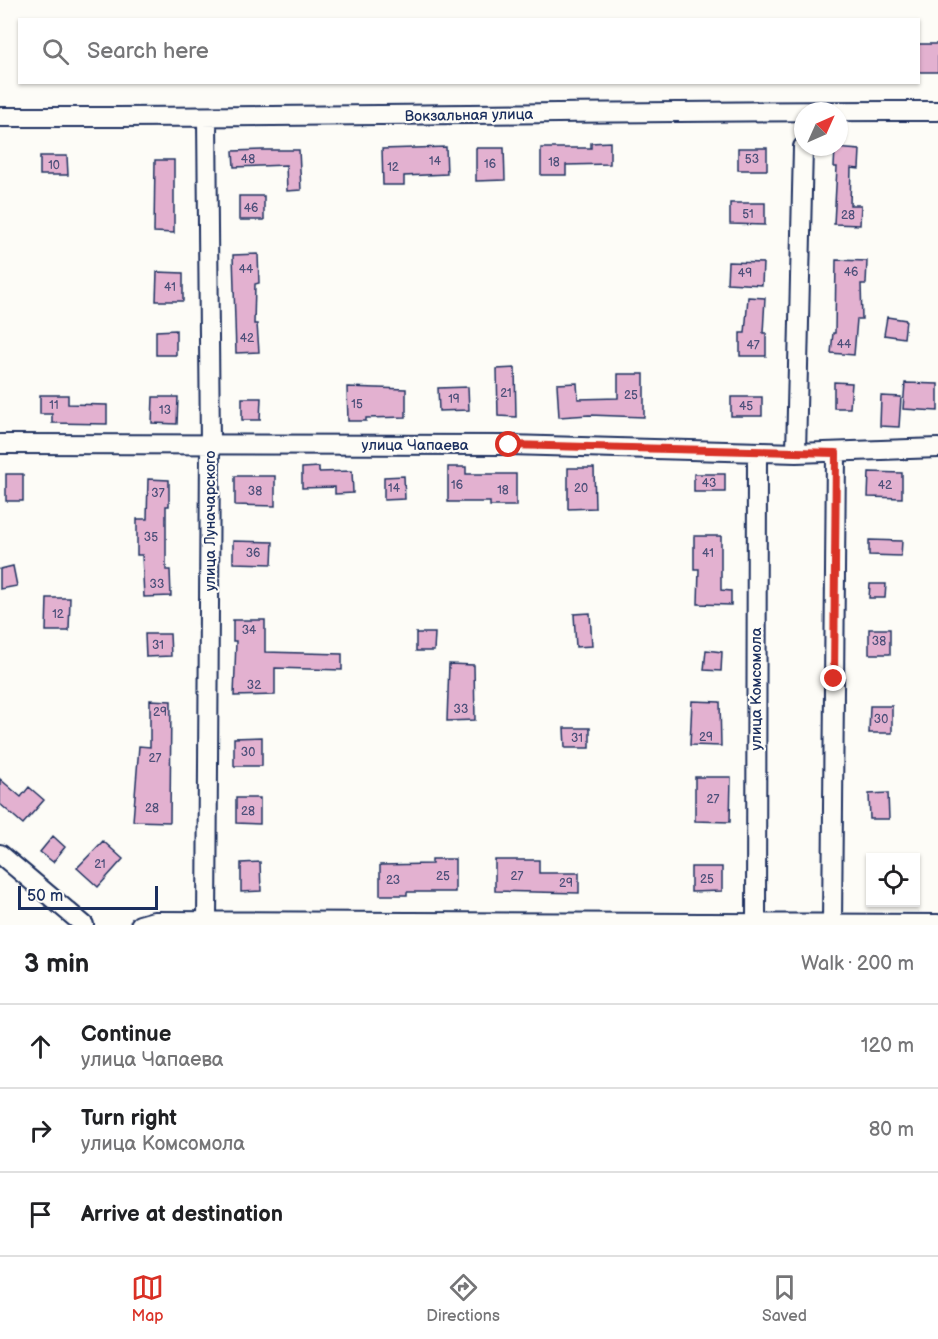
<!DOCTYPE html>
<html lang="en">
<head>
<meta charset="utf-8">
<style>
  :root { --surface:#fff; --page:#f2f2f2; --text:#202124; --muted:#757577; --line:#e0e0e0; --accent:#d93025 }
  body { margin:0; font-family:"Balsamiq Sans",sans-serif; background:var(--page); color:var(--text) }
  .controls { position:absolute; right:18px; bottom:18px; display:grid; overflow:hidden; border-radius:0px; box-shadow:0 2px 4px #0004 }
  .controls button { width:54px; height:54px; display:grid; place-items:center; padding:0; border:0; border-bottom:2px solid var(--line); background:var(--surface); color:var(--text); font:30px sans-serif }
  .compass { position:absolute; left:794px; top:102px; width:54px; height:54px; border-radius:50%; background:var(--surface); box-shadow:0 2px 4px #0004; rotate:45deg }
  .scale { position:absolute; left:18px; bottom:15px; width:140px; box-sizing:border-box; padding-left:6px; border:3px solid #1b2f5e; border-top:0; font-size:16px; line-height:21px; white-space:nowrap; color:#1b2f5e; -webkit-text-stroke:4px #fdfcf7; paint-order:stroke }
  .stop { position:absolute; width:18px; height:18px; margin:-14px; border:4px solid #d93025; border-radius:50%; background:#fff }
  .stop.end { background:#d93025; border-color:#fff; box-shadow:0 2px 6px #0008 }
  .list { margin:0; padding:0; list-style:none }
  h2 { display:flex; justify-content:space-between; align-items:center; height:78px; margin:0; padding:0 24px; font-size:26px }
  h2 small { font-size:20px; font-weight:400; color:var(--muted) }
  .list li { display:grid; grid-template-columns:39px 1fr auto; gap:18px; align-items:center; box-sizing:border-box; height:84px; padding:0 24px; border-top:2px solid var(--line) }
  .list b { display:block; font-size:22px; white-space:nowrap }
  .list p { margin:0; font-size:20px; white-space:nowrap; color:var(--muted) }
  .list em { font-size:20px; font-style:normal; color:var(--muted) }
  .icon { flex:none; width:33px; height:33px; fill:none; stroke:currentColor; stroke-width:2; stroke-linecap:round; stroke-linejoin:round }
  .map { position:relative; flex:none; width:938px; height:925px; overflow:hidden }
  .search { position:absolute; background:var(--surface); box-shadow:0 2px 4px #0004; left:18px; right:18px; top:18px; height:66px; display:flex; align-items:center; gap:15px; box-sizing:border-box; padding:0 21px; border-radius:0px; color:var(--muted); font-size:22px }
  .sheet { height:330px; background:var(--surface) }
  nav { display:flex; justify-content:space-around; align-items:center; box-sizing:border-box; height:84px; border-top:2px solid var(--line); background:var(--surface); font-size:16px; color:var(--muted) }
  nav a { display:grid; justify-items:center; gap:3px }
  nav .on { color:var(--accent) }
  .map>svg:first-child { display:block }
</style>
</head>
<body>
<div class="map">
<svg width="938" height="925" viewBox="0 0 938 925">
  <rect width="100%" height="100%" fill="#fdfcf7"/>
  <filter id="ink" filterUnits="userSpaceOnUse"><feTurbulence type="fractalNoise" baseFrequency=".0167" numOctaves="2"/><feDisplacementMap in="SourceGraphic" scale="12" xChannelSelector="R" yChannelSelector="G"/><feConvolveMatrix kernelMatrix="1 2 1 2 8 2 1 2 1" color-interpolation-filters="sRGB"/></filter>
  <g filter="url(#ink)">
    <path fill="#e3b1d0" stroke="#1b2f5e" stroke-width="1.5" d="M 918,44 L 938,44 L 938,72 L 918,72 Z
      M 610,142 L 610,164 L 566,165 L 566,175 L 541,175 L 541,148 L 591,148 L 591,143 Z
      M 446,147 L 447,174 L 404,176 L 404,185 L 383,185 L 382,149 Z
      M 476,148 L 504,148 L 505,180 L 476,181 Z
      M 738,148 L 767,148 L 767,170 L 738,170 Z
      M 835,148 L 860,150 L 859,169 L 851,168 L 850,205 L 861,205 L 860,225 L 834,224 L 837,167 L 834,167 Z
      M 262,150 L 299,150 L 301,190 L 287,191 L 286,165 L 234,167 L 233,151 Z
      M 40,156 L 67,156 L 68,175 L 40,175 Z
      M 155,160 L 174,160 L 174,233 L 154,232 Z
      M 239,196 L 264,196 L 264,220 L 239,220 Z
      M 730,203 L 765,203 L 765,225 L 730,224 Z
      M 258,254 L 259,283 L 255,284 L 254,324 L 257,324 L 259,352 L 236,353 L 233,255 Z
      M 836,260 L 867,261 L 866,284 L 861,284 L 862,319 L 857,319 L 854,355 L 831,353 L 833,333 L 835,333 Z
      M 728,262 L 763,263 L 762,285 L 727,283 Z
      M 157,272 L 183,273 L 183,301 L 156,301 Z
      M 748,297 L 765,298 L 763,333 L 766,333 L 766,356 L 740,356 L 740,333 L 745,333 Z
      M 887,317 L 906,320 L 904,338 L 884,335 Z
      M 176,330 L 176,355 L 156,355 L 156,331 Z
      M 515,368 L 516,417 L 498,416 L 497,369 Z
      M 618,374 L 644,374 L 644,417 L 589,415 L 559,417 L 557,384 L 577,383 L 578,399 L 618,398 Z
      M 834,382 L 852,383 L 850,408 L 834,408 Z
      M 905,383 L 938,384 L 938,411 L 903,409 Z
      M 347,387 L 406,389 L 406,417 L 366,418 L 366,421 L 348,421 Z
      M 468,387 L 469,410 L 439,411 L 438,388 Z
      M 40,395 L 68,395 L 68,404 L 107,405 L 107,424 L 52,423 L 52,414 L 40,414 Z
      M 881,396 L 901,397 L 899,427 L 880,426 Z
      M 153,397 L 178,397 L 177,424 L 152,423 Z
      M 731,397 L 762,397 L 762,416 L 731,416 Z
      M 242,398 L 261,398 L 260,420 L 242,420 Z
      M 319,467 L 319,472 L 352,471 L 353,493 L 335,494 L 335,487 L 302,488 L 302,468 Z
      M 448,467 L 466,467 L 466,474 L 516,474 L 516,506 L 490,506 L 490,502 L 448,502 Z
      M 568,468 L 594,468 L 595,508 L 568,509 Z
      M 869,472 L 902,473 L 902,498 L 868,497 Z
      M 6,474 L 23,474 L 23,501 L 6,501 Z
      M 694,474 L 725,474 L 725,492 L 694,492 Z
      M 235,476 L 275,476 L 275,506 L 235,505 Z
      M 404,476 L 405,499 L 384,500 L 384,477 Z
      M 148,479 L 169,480 L 169,506 L 166,506 L 166,570 L 170,570 L 171,596 L 144,597 L 142,555 L 137,555 L 137,519 L 147,519 Z
      M 694,536 L 721,536 L 721,590 L 731,591 L 731,605 L 698,604 L 699,569 L 694,569 Z
      M 869,540 L 902,541 L 901,556 L 869,555 Z
      M 233,541 L 273,542 L 272,564 L 233,563 Z
      M 13,566 L 17,586 L 0,589 L 0,569 Z
      M 870,584 L 886,584 L 885,598 L 869,598 Z
      M 47,598 L 70,598 L 69,631 L 46,631 Z
      M 590,613 L 592,646 L 576,647 L 574,614 Z
      M 233,620 L 265,620 L 265,652 L 342,654 L 342,670 L 275,668 L 275,695 L 234,696 L 236,641 L 233,641 Z
      M 869,629 L 890,629 L 890,654 L 869,654 Z
      M 416,633 L 435,633 L 434,651 L 416,651 Z
      M 145,634 L 170,634 L 171,656 L 146,657 Z
      M 706,650 L 722,652 L 721,671 L 704,670 Z
      M 449,664 L 474,665 L 475,720 L 447,721 Z
      M 150,700 L 171,701 L 170,822 L 133,821 L 139,746 L 150,747 Z
      M 692,701 L 720,702 L 721,746 L 690,745 Z
      M 870,706 L 892,706 L 892,733 L 869,733 Z
      M 564,728 L 590,728 L 590,748 L 565,748 Z
      M 262,737 L 262,766 L 234,766 L 234,738 Z
      M 695,777 L 731,777 L 730,822 L 695,821 Z
      M 0,779 L 21,797 L 29,787 L 44,800 L 23,824 L 0,804 Z
      M 888,793 L 889,819 L 870,819 L 869,794 Z
      M 236,798 L 260,798 L 260,824 L 236,823 Z
      M 53,836 L 65,847 L 53,862 L 40,852 Z
      M 103,841 L 123,859 L 98,887 L 77,868 Z
      M 432,859 L 455,859 L 455,892 L 407,892 L 407,895 L 380,895 L 380,865 L 432,864 Z
      M 495,860 L 539,860 L 539,873 L 579,873 L 579,893 L 495,891 Z
      M 260,862 L 261,891 L 241,892 L 241,863 Z
      M 691,867 L 722,867 L 722,891 L 691,892 Z"/>
    <g fill="none" stroke-linecap="round" stroke-linejoin="round">
      <defs>
        <path id="minor" d="M 0,117 C 313,118 625,110 938,111
          M 0,444 L 509,445 L 796,453 L 938,448
          M 796,453 L 803,147
          M 0,854 L 84,925
          M 140,925 L 154,921 L 938,924
          M 207,925 L 210,445 L 207,118
          M 756,925 L 757,452
          M 832,925 L 836,453"/>
      </defs>
      <use href="#minor" stroke="#1b2f5e" stroke-width="22"/>
      <use href="#minor" stroke="#fdfcf7" stroke-width="18"/>
    </g>
  </g>
  <g fill="none" stroke-linecap="round" stroke-linejoin="round" filter="url(#ink)">
    <path stroke="#d93025" stroke-width="8" d="M 509,445 L 836,453 L 834,679"/>
  </g>
  <g text-anchor="middle" stroke-width="4.5" stroke-linejoin="round" paint-order="stroke">
    <g font-size="12" fill="#4d507a">
      <text x="248" y="163">48</text>
      <text x="752" y="163">53</text>
      <text x="435" y="165">14</text>
      <text x="554" y="166">18</text>
      <text x="490" y="168">16</text>
      <text x="54" y="169">10</text>
      <text x="393" y="171">12</text>
      <text x="251" y="212">46</text>
      <text x="748" y="218">51</text>
      <text x="848" y="219">28</text>
      <text x="246" y="273">44</text>
      <text x="851" y="276">46</text>
      <text x="745" y="277">49</text>
      <text x="170" y="291">41</text>
      <text x="247" y="342">42</text>
      <text x="844" y="348">44</text>
      <text x="753" y="349">47</text>
      <text x="506" y="397">21</text>
      <text x="631" y="399">25</text>
      <text x="454" y="403">19</text>
      <text x="357" y="408">15</text>
      <text x="54" y="409">11</text>
      <text x="746" y="410">45</text>
      <text x="165" y="414">13</text>
      <text x="709" y="487">43</text>
      <text x="457" y="489">16</text>
      <text x="885" y="489">42</text>
      <text x="394" y="492">14</text>
      <text x="581" y="492">20</text>
      <text x="503" y="494">18</text>
      <text x="255" y="495">38</text>
      <text x="158" y="497">37</text>
      <text x="151" y="541">35</text>
      <text x="253" y="557">36</text>
      <text x="708" y="557">41</text>
      <text x="157" y="588">33</text>
      <text x="58" y="618">12</text>
      <text x="249" y="634">34</text>
      <text x="879" y="645">38</text>
      <text x="158" y="649">31</text>
      <text x="254" y="689">32</text>
      <text x="461" y="713">33</text>
      <text x="160" y="716">29</text>
      <text x="881" y="723">30</text>
      <text x="706" y="741">29</text>
      <text x="577" y="742">31</text>
      <text x="248" y="756">30</text>
      <text x="155" y="762">27</text>
      <text x="713" y="803">27</text>
      <text x="152" y="812">28</text>
      <text x="248" y="815">28</text>
      <text x="100" y="868">21</text>
      <text x="443" y="880">25</text>
      <text x="517" y="880">27</text>
      <text x="707" y="883">25</text>
      <text x="393" y="884">23</text>
      <text x="566" y="887">29</text>
    </g>
    <g font-size="15" fill="#1b2f5e" stroke="#fdfcf7">
      <text transform="translate(469 115) rotate(-1)" y="5">Вокзальная улица</text>
      <text x="415" y="450">улица Чапаева</text>
      <text transform="translate(210 521) rotate(-90)" y="5">улица Луначарского</text>
      <text transform="translate(756 689) rotate(-90)" y="5">улица Комсомола</text>
    </g>
  </g>
</svg>
<div class="controls">
<button><svg class="icon" aria-label="locate" viewBox="0 0 24 24"><circle cx="12" cy="12" r="6"/><path d="M12 2v4M12 18v4M2 12h4M18 12h4"/></svg></button>
</div>
<svg class="compass" viewBox="-18 -18 36 36"><path d="M0-13l5 13h-10z" fill="#e53935"/><path d="M0 13l5-13h-10z" fill="#757577"/></svg>
<div class="scale">50 m</div>
<div class="stop" style="left:509px;top:445px"></div>
<div class="stop end" style="left:834px;top:679px"></div>
<div class="search"><svg class="icon" aria-label="search" viewBox="0 0 24 24"><circle cx="10" cy="10" r="6"/><path d="M15 15l6 6"/></svg>Search here</div>
</div>
<section class="sheet">
<h2>3 min<small>Walk · 200 m</small></h2>
<ul class="list">
<li><svg class="icon" aria-label="ahead" viewBox="0 0 24 24"><path d="M12 20V5M6 11l6-6 6 6"/></svg><div><b>Continue</b><p>улица Чапаева</p></div><em>120 m</em></li>
<li><svg class="icon" aria-label="right" viewBox="0 0 24 24"><path d="M7 20v-9h11M14 6l5 5-5 5"/></svg><div><b>Turn right</b><p>улица Комсомола</p></div><em>80 m</em></li>
<li><svg class="icon" aria-label="arrive" viewBox="0 0 24 24"><path d="M6 21V4h12l-3 4 3 4H6"/></svg><div><b>Arrive at destination</b></div></li>
</ul>
</section>
<nav>
<a class="on"><svg class="icon" aria-label="map" viewBox="0 0 24 24"><path d="M3 6l6-2 6 2 6-2v14l-6 2-6-2-6 2zM9 4v14M15 6v14"/></svg>Map</a>
<a><svg class="icon" aria-label="directions" viewBox="0 0 24 24"><path d="M12 3l9 9-9 9-9-9zM9 14v-3h6M13 9l2 2-2 2"/></svg>Directions</a>
<a><svg class="icon" aria-label="saved" viewBox="0 0 24 24"><path d="M7 4h10v16l-5-4-5 4z"/></svg>Saved</a>
</nav>
</body>
</html>
